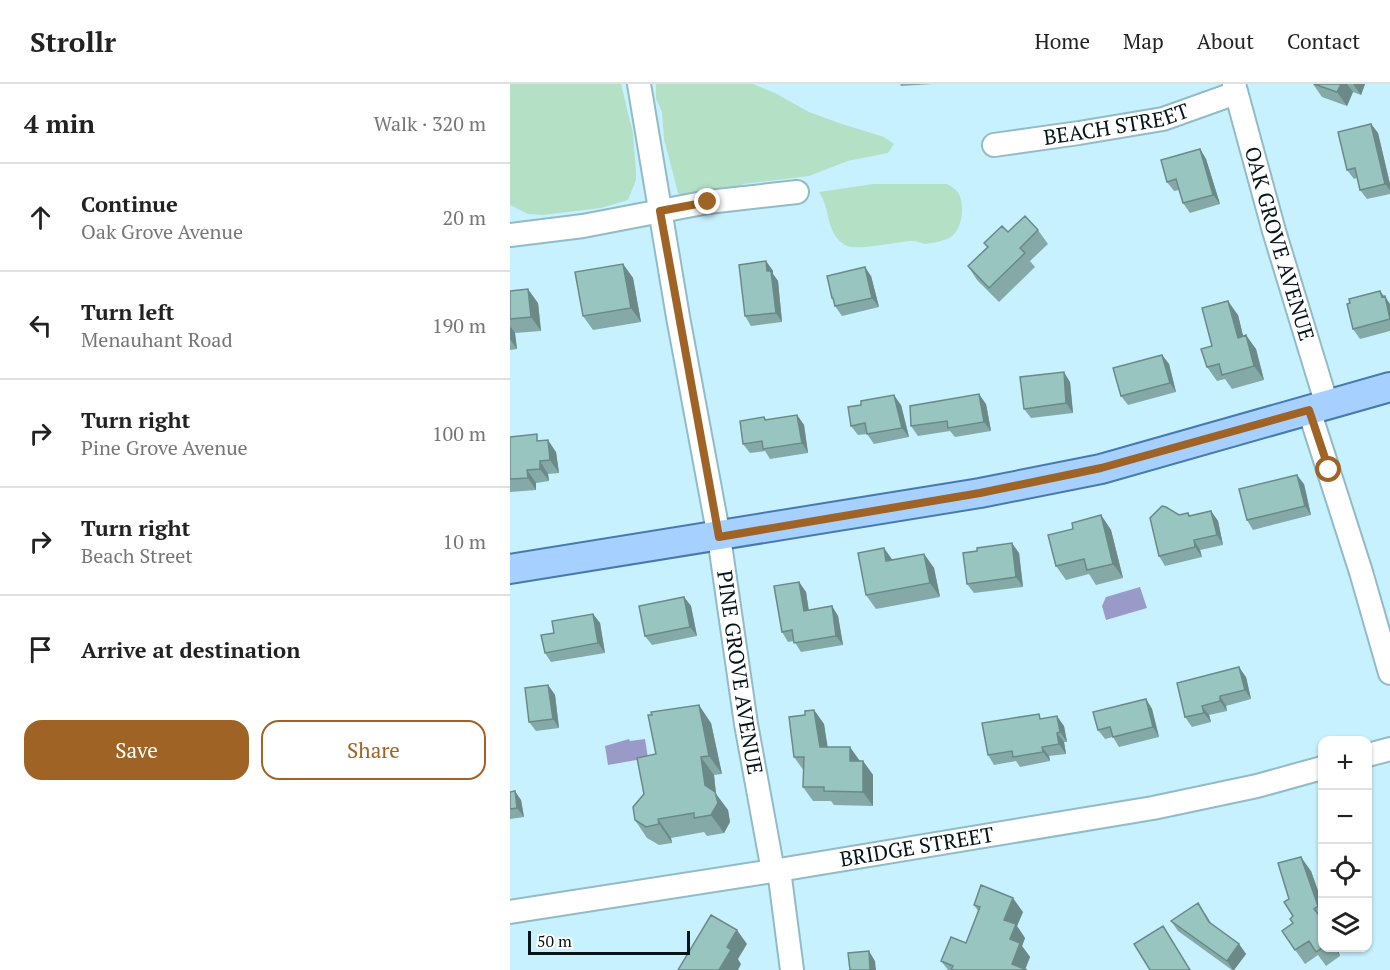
<!DOCTYPE html>
<html lang="en">
<head>
<meta charset="utf-8">
<style>
  :root { --surface:#fff; --page:#f2f2f2; --text:#222; --muted:#767676; --line:#e0e0e0; --accent:#9f6325 }
  body { margin:0; font-family:"PT Serif",serif; background:var(--page); color:var(--text) }
  .controls { position:absolute; right:18px; bottom:18px; display:grid; overflow:hidden; border-radius:12px; box-shadow:0 2px 4px #0004 }
  .controls button { width:54px; height:54px; display:grid; place-items:center; padding:0; border:0; border-bottom:2px solid var(--line); background:var(--surface); color:var(--text); font:30px sans-serif }
  .scale { position:absolute; left:18px; bottom:15px; width:162px; box-sizing:border-box; padding-left:6px; border:3px solid #051418; border-top:0; font-size:16px; line-height:21px; white-space:nowrap; color:#051418; -webkit-text-stroke:4px #fff; paint-order:stroke }
  .stop { position:absolute; width:18px; height:18px; margin:-14px; border:4px solid #9f6325; border-radius:50%; background:#fff }
  .stop.end { background:#9f6325; border-color:#fff; box-shadow:0 2px 6px #0008 }
  .list { margin:0; padding:0; list-style:none }
  h2 { display:flex; justify-content:space-between; align-items:center; height:78px; margin:0; padding:0 24px; font-size:26px }
  h2 small { font-size:20px; font-weight:400; color:var(--muted) }
  .list li { display:grid; grid-template-columns:39px 1fr auto; gap:18px; align-items:center; box-sizing:border-box; height:108px; padding:0 24px; border-top:2px solid var(--line) }
  .list b { display:block; font-size:22px; white-space:nowrap }
  .list p { margin:0; font-size:20px; white-space:nowrap; color:var(--muted) }
  .list em { font-size:20px; font-style:normal; color:var(--muted) }
  .actions { display:flex; gap:12px; padding:18px 24px }
  .actions a { flex:1; padding:14px 0; border:2px solid var(--accent); border-radius:18px; text-align:center; font-size:21px; color:var(--accent) }
  .actions .main { background:var(--accent); color:#fff }
  .icon { flex:none; width:33px; height:33px; fill:none; stroke:currentColor; stroke-width:2; stroke-linecap:round; stroke-linejoin:round }
  .map { position:relative; flex:none; width:880px; height:886px; overflow:hidden }
  header { display:flex; align-items:center; gap:36px; box-sizing:border-box; height:84px; padding:0 30px; background:var(--surface); border-bottom:2px solid var(--line) }
  header strong { font-size:28px }
  nav { display:flex; gap:33px; margin-inline-start:auto; font-size:21px }
  main { display:flex }
  aside { flex:1; background:var(--surface) }
  .map>svg:first-child { display:block }
</style>
</head>
<body>
<header>
<strong>Strollr</strong>
<nav><a>Home</a><a>Map</a><a>About</a><a>Contact</a></nav>
</header>
<main>
<aside>
<h2>4 min<small>Walk · 320 m</small></h2>
<ul class="list">
<li><svg class="icon" aria-label="ahead" viewBox="0 0 24 24"><path d="M12 20V5M6 11l6-6 6 6"/></svg><div><b>Continue</b><p>Oak Grove Avenue</p></div><em>20 m</em></li>
<li><svg class="icon" aria-label="left" viewBox="0 0 24 24"><path d="M17 20v-9H6M10 6l-5 5 5 5"/></svg><div><b>Turn left</b><p>Menauhant Road</p></div><em>190 m</em></li>
<li><svg class="icon" aria-label="right" viewBox="0 0 24 24"><path d="M7 20v-9h11M14 6l5 5-5 5"/></svg><div><b>Turn right</b><p>Pine Grove Avenue</p></div><em>100 m</em></li>
<li><svg class="icon" aria-label="right" viewBox="0 0 24 24"><path d="M7 20v-9h11M14 6l5 5-5 5"/></svg><div><b>Turn right</b><p>Beach Street</p></div><em>10 m</em></li>
<li><svg class="icon" aria-label="arrive" viewBox="0 0 24 24"><path d="M6 21V4h12l-3 4 3 4H6"/></svg><div><b>Arrive at destination</b></div></li>
</ul>
<div class="actions"><a class="main">Save</a><a>Share</a></div>
</aside>
<div class="map">
<svg width="880" height="886" viewBox="0 0 880 886">
  <rect width="100%" height="100%" fill="#c8f1ff"/>
  <path fill="#b4e1c5" d="M 0,0 L 111,0 L 123,49 L 126,87 L 126,96 L 118,116 L 91,124 L 33,131 L 18,130 L 0,121 Z
    M 146,0 L 243,0 L 265,9 L 299,28 L 329,39 L 374,53 L 384,60 L 378,69 L 338,77 L 299,92 L 234,100 L 219,105 L 175,113 L 168,109 L 154,55 L 152,28 L 146,15 Z
    M 363,100 L 437,100 C 449,106 452,112 452,126 C 452,135 449,149 439,154 C 434,157 422,159 416,160 C 412,160 408,157 403,157 C 388,157 346,168 335,161 C 315,149 321,125 309,108 Z"/>
  <path fill="#9a9ac8" d="M 630,503 L 637,524 L 596,536 L 592,522 L 596,513 Z
    M 119,655 L 120,657 L 135,655 L 138,674 L 98,681 L 95,662 Z"/>
  <g fill="none" stroke-linecap="round" stroke-linejoin="round">
    <defs>
      <g id="minor">
        <path id="s1" d="M 129,0 L 168,233 L 209,453 L 236,640 L 263,787"/>
        <path id="s2" d="M 724,0 L 764,147 L 817,321"/>
        <path id="s3" d="M 484,61 L 569,49 L 653,35 L 726,9"/>
        <path d="M 0,151 L 73,142 L 198,118 L 287,108"/>
        <path d="M 799,326 L 851,488 L 880,589"/>
        <path d="M 858,671 L 880,665"/>
        <path d="M 269,786 L 282,886"/>
        <path id="s4" d="M 0,828 L 269,786 L 643,724 L 747,702 L 812,684"/>
      </g>
      <path id="major" d="M 0,485 L 470,409 L 591,385 L 880,303"/>
    </defs>
    <use href="#minor" stroke="#92bac7" stroke-width="26"/>
    <use href="#major" stroke="#4779ae" stroke-width="32"/>
    <use href="#minor" stroke="#fff" stroke-width="22"/>
    <use href="#major" stroke="#a6d0ff" stroke-width="28"/>
  </g>
  <path fill="#84a9a6" d="M 390,0 L 423,0 L 391,2 Z
    M 803,0 L 855,0 L 851,11 L 843,8 L 837,22 L 812,13 Z
    M 861,40 L 868,49 L 880,100 L 880,110 L 857,115 L 850,106 L 847,94 L 844,95 L 837,86 Z
    M 690,65 L 696,75 L 710,120 L 680,129 L 673,119 L 669,106 L 664,107 L 657,98 Z
    M 528,146 L 538,160 L 520,177 L 525,183 L 489,218 L 467,196 L 458,182 L 477,163 L 474,159 L 498,148 Z
    M 256,177 L 263,187 L 263,190 L 268,197 L 272,238 L 241,242 L 235,232 Z
    M 113,180 L 123,194 L 131,238 L 83,246 L 73,232 Z
    M 361,192 L 369,223 L 332,232 L 325,222 L 324,218 L 322,214 Z
    M 0,207 L 28,219 L 31,247 L 5,249 L 7,265 L 0,266 Z
    M 875,212 L 880,220 L 880,247 L 850,255 L 843,245 Z
    M 728,231 L 733,252 L 746,265 L 754,296 L 722,305 L 715,295 L 707,297 L 697,283 L 702,262 Z
    M 652,271 L 659,280 L 666,308 L 618,321 L 611,312 Z
    M 560,298 L 563,329 L 521,334 L 514,325 Z
    M 476,320 L 481,347 L 445,353 L 440,347 L 408,352 L 401,342 Z
    M 391,321 L 399,353 L 364,360 L 357,350 L 348,351 L 341,342 Z
    M 287,331 L 294,341 L 298,369 L 260,375 L 255,367 L 240,369 L 233,360 L 254,333 L 257,336 Z
    M 0,353 L 31,357 L 46,368 L 49,389 L 38,390 L 39,397 L 26,399 L 26,406 L 0,408 Z
    M 794,400 L 801,431 L 743,446 L 737,436 Z
    M 701,427 L 708,437 L 713,461 L 690,466 L 692,473 L 655,482 L 649,472 L 669,431 L 678,429 L 680,432 Z
    M 591,431 L 601,446 L 613,494 L 586,501 L 579,490 L 556,496 L 546,482 L 563,445 Z
    M 467,467 L 509,469 L 513,503 L 464,509 L 457,500 Z
    M 414,470 L 424,484 L 430,513 L 366,525 L 356,511 Z
    M 289,498 L 296,508 L 299,526 L 322,522 L 328,532 L 333,561 L 291,568 L 284,557 L 278,558 L 272,548 Z
    M 174,513 L 181,522 L 187,552 L 142,561 L 135,552 Z
    M 83,530 L 90,539 L 95,569 L 41,578 L 35,569 L 44,549 Z
    M 736,593 L 741,615 L 716,622 L 717,627 L 699,631 L 701,638 L 682,643 L 675,633 Z
    M 38,601 L 45,611 L 49,644 L 26,647 L 19,638 Z
    M 636,615 L 642,625 L 649,653 L 609,663 L 603,653 L 595,655 L 588,646 Z
    M 304,626 L 314,640 L 317,663 L 350,677 L 353,677 L 363,691 L 363,722 L 324,721 L 321,717 L 303,717 L 293,703 L 294,687 L 284,673 L 295,631 Z
    M 532,635 L 554,642 L 557,658 L 554,658 L 556,670 L 539,672 L 540,677 L 510,683 L 506,677 L 484,681 L 478,671 Z
    M 201,639 L 212,690 L 204,691 L 206,710 L 218,726 L 220,738 L 214,749 L 197,752 L 194,748 L 161,754 L 162,759 L 149,761 L 137,754 L 125,736 L 146,670 Z
    M 0,708 L 11,716 L 14,733 L 0,735 Z
    M 801,787 L 813,821 L 813,864 L 827,864 L 830,872 L 816,882 L 808,871 L 795,880 L 772,847 L 783,839 L 783,832 L 779,815 Z
    M 464,821 L 513,828 L 507,842 L 515,854 L 512,862 L 520,873 L 515,885 L 517,886 L 438,886 L 431,877 L 456,859 L 468,827 Z
    M 695,829 L 701,839 L 729,860 L 736,870 L 724,886 L 722,886 L 668,847 L 661,837 Z"/>
  <path fill="#6b8a87" d="M 831,0 L 837,0 L 843,8 L 837,22 L 827,8 Z
    M 843,0 L 855,0 L 851,11 Z
    M 861,40 L 868,49 L 880,100 L 880,106 L 875,100 Z
    M 690,65 L 696,75 L 710,120 L 703,111 Z
    M 256,177 L 263,187 L 263,190 L 268,197 L 272,238 L 266,229 L 257,187 Z
    M 113,180 L 123,194 L 131,238 L 121,224 Z
    M 355,183 L 361,192 L 369,223 L 362,214 Z
    M 18,205 L 28,219 L 31,247 L 21,233 Z
    M 870,207 L 880,220 L 880,232 L 872,213 Z
    M 718,217 L 728,231 L 737,268 L 728,254 Z
    M 0,242 L 5,249 L 7,265 L 0,255 Z
    M 736,251 L 746,265 L 754,296 L 744,282 Z
    M 652,271 L 659,280 L 666,308 L 660,299 Z
    M 554,288 L 560,298 L 563,329 L 556,319 Z
    M 469,310 L 476,320 L 481,347 L 474,338 Z
    M 384,311 L 391,321 L 399,353 L 392,344 Z
    M 287,331 L 294,341 L 298,369 L 292,359 Z
    M 38,356 L 46,368 L 49,389 L 40,376 Z
    M 30,377 L 38,390 L 39,397 L 30,385 Z
    M 17,386 L 26,399 L 26,406 L 18,394 Z
    M 787,391 L 794,400 L 801,431 L 795,422 Z
    M 701,427 L 708,437 L 713,461 L 707,451 Z
    M 591,431 L 601,446 L 613,494 L 603,480 Z
    M 684,456 L 690,466 L 692,473 L 685,463 Z
    M 502,459 L 509,469 L 513,503 L 506,493 Z
    M 374,464 L 384,478 L 376,477 Z
    M 414,470 L 424,484 L 430,513 L 420,499 Z
    M 289,498 L 296,508 L 300,537 L 294,527 Z
    M 174,513 L 181,522 L 187,552 L 180,543 Z
    M 322,522 L 328,532 L 333,561 L 326,552 Z
    M 83,530 L 90,539 L 95,569 L 88,559 Z
    M 729,583 L 736,593 L 741,615 L 735,606 Z
    M 38,601 L 45,611 L 49,644 L 43,635 Z
    M 710,612 L 716,622 L 717,627 L 710,617 Z
    M 636,615 L 642,625 L 649,653 L 643,643 Z
    M 189,621 L 201,639 L 212,690 L 199,672 Z
    M 692,622 L 699,631 L 701,638 L 694,629 Z
    M 304,626 L 314,640 L 320,677 L 310,663 Z
    M 547,632 L 554,642 L 557,658 L 550,648 Z
    M 547,649 L 554,658 L 556,670 L 549,660 Z
    M 340,663 L 350,677 L 340,677 Z
    M 532,663 L 539,672 L 540,677 L 533,668 Z
    M 191,673 L 204,691 L 206,710 L 218,726 L 220,738 L 214,749 L 201,731 L 195,701 Z
    M 353,677 L 363,691 L 363,722 L 353,708 Z
    M 5,707 L 11,716 L 14,733 L 7,724 Z
    M 148,735 L 161,754 L 162,759 L 149,740 Z
    M 791,773 L 801,787 L 813,821 L 813,829 L 808,822 Z
    M 503,814 L 513,828 L 507,842 L 515,854 L 512,862 L 520,873 L 515,886 L 502,880 L 500,855 L 494,836 Z
    M 227,846 L 237,860 L 228,875 L 231,880 L 228,886 L 209,886 L 217,863 Z
    M 729,860 L 736,870 L 724,886 L 723,886 L 717,877 Z
    M 824,864 L 827,864 L 830,872 Z
    M 359,867 L 365,877 L 366,886 L 360,886 Z"/>
  <path fill="#99c5c1" stroke="#6b8a87" stroke-width="1.5" d="M 804,0 L 831,0 L 827,8 Z
    M 861,40 L 875,100 L 850,106 L 845,84 L 837,86 L 828,48 Z
    M 690,65 L 703,111 L 673,119 L 666,95 L 657,98 L 651,76 Z
    M 515,132 L 528,146 L 510,164 L 515,169 L 479,204 L 458,182 L 478,163 L 474,159 L 492,142 L 498,148 Z
    M 256,177 L 257,187 L 261,187 L 266,229 L 235,232 L 229,181 Z
    M 113,180 L 121,224 L 73,232 L 65,188 Z
    M 355,183 L 362,214 L 325,222 L 323,214 L 322,214 L 317,192 Z
    M 18,205 L 21,233 L 0,235 L 0,207 Z
    M 870,207 L 872,213 L 875,212 L 880,235 L 843,245 L 837,220 L 840,219 L 839,215 Z
    M 718,217 L 728,254 L 736,251 L 744,282 L 712,291 L 709,280 L 697,283 L 691,265 L 702,262 L 692,224 Z
    M 652,271 L 660,299 L 611,312 L 603,284 Z
    M 554,288 L 556,319 L 514,325 L 510,293 Z
    M 469,310 L 474,338 L 438,344 L 437,337 L 401,342 L 400,322 Z
    M 384,311 L 392,344 L 357,350 L 355,339 L 341,342 L 338,323 L 351,321 L 351,317 Z
    M 287,331 L 292,359 L 253,365 L 252,357 L 233,360 L 230,337 L 254,333 L 255,336 Z
    M 27,350 L 27,357 L 38,356 L 40,376 L 30,377 L 30,385 L 17,386 L 18,394 L 0,395 L 0,353 Z
    M 787,391 L 795,422 L 737,436 L 729,405 Z
    M 652,422 L 656,423 L 669,431 L 678,429 L 679,432 L 701,427 L 707,451 L 684,456 L 685,463 L 649,472 L 640,434 Z
    M 591,431 L 603,480 L 577,486 L 574,475 L 546,482 L 538,451 L 563,445 L 562,439 Z
    M 502,459 L 506,493 L 457,500 L 453,469 L 467,467 L 467,464 Z
    M 374,464 L 376,477 L 414,470 L 420,499 L 356,511 L 348,469 Z
    M 289,498 L 294,527 L 322,522 L 326,552 L 284,559 L 282,546 L 272,548 L 264,502 Z
    M 174,513 L 180,543 L 135,552 L 129,522 Z
    M 83,530 L 88,559 L 35,569 L 31,551 L 44,549 L 42,537 Z
    M 729,583 L 735,606 L 710,612 L 710,617 L 692,622 L 694,629 L 675,633 L 667,599 Z
    M 38,601 L 43,635 L 19,638 L 15,604 Z
    M 636,615 L 643,643 L 603,653 L 600,643 L 588,646 L 583,628 Z
    M 189,621 L 199,672 L 191,673 L 195,701 L 205,708 L 208,719 L 201,731 L 184,734 L 184,729 L 148,735 L 149,740 L 136,743 L 125,736 L 123,723 L 134,710 L 127,674 L 146,670 L 138,631 L 142,631 L 141,628 Z
    M 304,626 L 310,663 L 340,663 L 340,677 L 353,677 L 353,708 L 314,707 L 314,703 L 293,703 L 294,673 L 284,673 L 279,633 L 295,631 L 295,627 Z
    M 529,630 L 530,635 L 547,632 L 550,648 L 547,649 L 549,660 L 532,663 L 533,668 L 503,673 L 502,667 L 478,671 L 472,639 Z
    M 5,707 L 7,724 L 0,725 L 0,708 Z
    M 791,773 L 808,822 L 804,825 L 813,836 L 813,863 L 806,868 L 799,857 L 785,866 L 772,847 L 783,839 L 780,835 L 783,832 L 774,818 L 779,815 L 768,779 Z
    M 471,801 L 503,814 L 494,836 L 506,840 L 500,855 L 510,859 L 502,880 L 517,886 L 441,886 L 443,882 L 431,877 L 441,853 L 456,859 L 470,823 L 464,821 Z
    M 688,819 L 699,838 L 729,860 L 717,877 L 661,837 Z
    M 201,831 L 227,846 L 217,863 L 221,866 L 209,886 L 168,886 Z
    M 653,842 L 680,886 L 640,886 L 624,860 Z
    M 359,867 L 360,886 L 340,886 L 338,869 Z"/>
  <g fill="none" stroke-linecap="round" stroke-linejoin="round">
    <path stroke="#9f6325" stroke-width="8" d="M 198,118 L 150,127 L 209,453 L 470,409 L 591,384 L 799,326 L 819,386"/>
  </g>
  <g text-anchor="middle" stroke-width="4.5" stroke-linejoin="round" paint-order="stroke">
    <g font-size="21" fill="#051418" stroke="#fff">
      <text dy="7" stroke="none"><textPath href="#s3" startOffset="124">BEACH STREET</textPath></text>
      <text dy="7" stroke="none"><textPath href="#s2" startOffset="166">OAK GROVE AVENUE</textPath></text>
      <text dy="7" stroke="none"><textPath href="#s1" startOffset="597">PINE GROVE AVENUE</textPath></text>
      <text dy="7" stroke="none"><textPath href="#s4" startOffset="412">BRIDGE STREET</textPath></text>
    </g>
  </g>
</svg>
<div class="controls">
<button>+</button>
<button>−</button>
<button><svg class="icon" aria-label="locate" viewBox="0 0 24 24"><circle cx="12" cy="12" r="6"/><path d="M12 2v4M12 18v4M2 12h4M18 12h4"/></svg></button>
<button><svg class="icon" aria-label="layers" viewBox="0 0 24 24"><path d="M12 4l9 5-9 5-9-5zM3 14l9 5 9-5"/></svg></button>
</div>
<div class="scale">50 m</div>
<div class="stop" style="left:819px;top:386px"></div>
<div class="stop end" style="left:198px;top:118px"></div>
</div>
</main>
</body>
</html>
